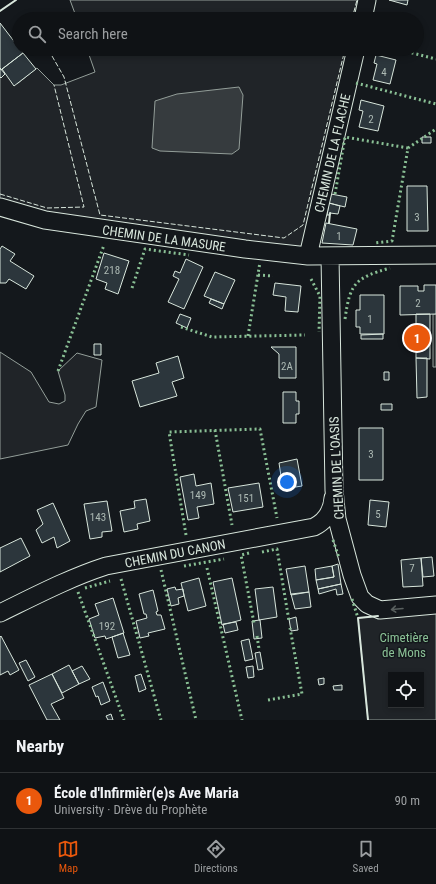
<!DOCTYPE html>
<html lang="en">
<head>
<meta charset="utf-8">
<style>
  :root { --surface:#0f1215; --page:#1d2022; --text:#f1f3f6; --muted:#9b9ea0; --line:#2f3234; --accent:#ea580c }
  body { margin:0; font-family:"Roboto Condensed",sans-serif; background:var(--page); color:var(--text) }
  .controls { position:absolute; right:12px; bottom:12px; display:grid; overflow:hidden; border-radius:0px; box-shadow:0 2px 6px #0003 }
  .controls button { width:36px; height:36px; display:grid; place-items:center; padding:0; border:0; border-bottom:1px solid var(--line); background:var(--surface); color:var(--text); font:20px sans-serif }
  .you { position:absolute; left:287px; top:482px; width:14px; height:14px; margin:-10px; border:3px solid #fff; border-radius:50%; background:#1a73e8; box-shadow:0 0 0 6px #1a73e833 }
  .badge { display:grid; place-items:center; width:26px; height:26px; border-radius:50%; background:var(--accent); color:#fff; font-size:13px; font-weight:700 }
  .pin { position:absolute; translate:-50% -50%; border:2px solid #fff; box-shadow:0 1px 4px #0006 }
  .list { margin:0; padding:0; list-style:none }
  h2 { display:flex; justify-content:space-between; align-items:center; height:52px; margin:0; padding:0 16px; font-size:17px }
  h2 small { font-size:13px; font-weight:400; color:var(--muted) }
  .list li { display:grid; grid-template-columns:26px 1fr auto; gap:12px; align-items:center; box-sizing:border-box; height:56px; padding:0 16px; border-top:1px solid var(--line) }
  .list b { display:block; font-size:15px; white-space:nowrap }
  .list p { margin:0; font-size:13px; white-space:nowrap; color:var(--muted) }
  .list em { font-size:13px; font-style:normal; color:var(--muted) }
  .icon { flex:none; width:22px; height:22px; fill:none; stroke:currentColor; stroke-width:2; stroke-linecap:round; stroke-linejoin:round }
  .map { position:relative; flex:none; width:436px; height:720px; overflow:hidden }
  .search { position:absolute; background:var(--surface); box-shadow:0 2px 6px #0003; left:12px; right:12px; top:12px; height:44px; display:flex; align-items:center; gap:10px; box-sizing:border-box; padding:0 14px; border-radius:22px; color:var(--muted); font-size:15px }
  .sheet { height:108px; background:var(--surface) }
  nav { display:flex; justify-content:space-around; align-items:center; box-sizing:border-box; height:56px; border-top:1px solid var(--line); background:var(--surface); font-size:11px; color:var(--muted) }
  nav a { display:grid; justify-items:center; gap:2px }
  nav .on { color:var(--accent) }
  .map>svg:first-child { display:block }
</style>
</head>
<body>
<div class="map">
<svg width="436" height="720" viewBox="0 0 436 720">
  <rect width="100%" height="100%" fill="#14181c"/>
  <path fill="#202428" stroke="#939e99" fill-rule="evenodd" d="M 70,0 L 367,0 L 363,19 L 77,19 Z
    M 87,49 L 356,49 L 308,256 L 0,207 L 0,61 L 17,84 L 37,68 L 54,85 L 61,85 L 95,72 Z
    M 0,352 L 31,372 L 49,402 L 59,404 L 65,401 L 65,395 L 58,371 L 77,353 L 102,360 L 96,407 L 86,411 L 78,424 L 68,445 L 0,459 Z
    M 436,611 L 436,720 L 368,720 L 358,618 ZM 391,675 L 421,675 L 421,705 L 391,705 Z"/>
  <path fill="#24282b" stroke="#939e99" d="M 433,314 L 436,314 L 436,367 L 433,367 Z"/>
  <path fill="#363b3e" stroke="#939e99" d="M 239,87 L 243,95 L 239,149 L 232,154 L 160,151 L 152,148 L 155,101 L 177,94 Z"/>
  <path fill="#2c363c" stroke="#d8e6dc" d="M 389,0 L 408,0 L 407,5 Z
    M 58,14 L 59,19 L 39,19 L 52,15 L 52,16 Z
    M 381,15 L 399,19 L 380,19 Z
    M 0,23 L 23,53 L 1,70 L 0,68 Z
    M 23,53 L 36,69 L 14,86 L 2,69 Z
    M 376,55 L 396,60 L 390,84 L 373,80 L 377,64 L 374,63 Z
    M 0,68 L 5,74 L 1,78 L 0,77 Z
    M 361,100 L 384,106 L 378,131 L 359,127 L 363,111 L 359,110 Z
    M 422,137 L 431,137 L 431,143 L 422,143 Z
    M 407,186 L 427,186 L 428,231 L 407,231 Z
    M 331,194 L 347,197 L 345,207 L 329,203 Z
    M 329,203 L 340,206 L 338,214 L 330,213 L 330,215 L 327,215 Z
    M 326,223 L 357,229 L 353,245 L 322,243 Z
    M 2,246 L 15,254 L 10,261 L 34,276 L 26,289 L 9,279 L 6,283 L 0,283 L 0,249 Z
    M 104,253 L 129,261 L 118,294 L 105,289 L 107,283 L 96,279 Z
    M 186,259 L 203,267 L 184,309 L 168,302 L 179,279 L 173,276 L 175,271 L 180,273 Z
    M 215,272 L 235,280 L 224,304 L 204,296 Z
    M 275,283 L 301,286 L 298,312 L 285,311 L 286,297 L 273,295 Z
    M 424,285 L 436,285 L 436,314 L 400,315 L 400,286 L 418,286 L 418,291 L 424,291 Z
    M 360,295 L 384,295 L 384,334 L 360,334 L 360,327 L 356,327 L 356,310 L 360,310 Z
    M 211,299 L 224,304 L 222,309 L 209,303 Z
    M 180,314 L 191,318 L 187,328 L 176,323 Z
    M 416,314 L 430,314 L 430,359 L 416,358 Z
    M 383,334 L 383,339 L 361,339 L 361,335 Z
    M 94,344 L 101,344 L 101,355 L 94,355 Z
    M 271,347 L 296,347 L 296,378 L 279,378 L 279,354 Z
    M 178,356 L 184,378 L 172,382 L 177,396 L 140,407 L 132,381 L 159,373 L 156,363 Z
    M 416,358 L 427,358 L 427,397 L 417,398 Z
    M 384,372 L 389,372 L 389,380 L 384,380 Z
    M 283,392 L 296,392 L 296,401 L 299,401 L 299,414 L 296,414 L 296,423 L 283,423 Z
    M 381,404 L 392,404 L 392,410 L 381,410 Z
    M 359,428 L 383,428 L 383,480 L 359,480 Z
    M 297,459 L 302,486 L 283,489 L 279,463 Z
    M 194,474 L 196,486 L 211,483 L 214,504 L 197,507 L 199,518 L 188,520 L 180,477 Z
    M 259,483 L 263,507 L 233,512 L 228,488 Z
    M 146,499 L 150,521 L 137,524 L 138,529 L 124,532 L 120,511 L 135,508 L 134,501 Z
    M 370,500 L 389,502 L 386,527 L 368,525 Z
    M 107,501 L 112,531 L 102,532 L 102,537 L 90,539 L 84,504 Z
    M 53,503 L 70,541 L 57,548 L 54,537 L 42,543 L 36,530 L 43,524 L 37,510 Z
    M 21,538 L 30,556 L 0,572 L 0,548 Z
    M 432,557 L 434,576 L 423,577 L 421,558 Z
    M 421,558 L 423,586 L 403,587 L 401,560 Z
    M 338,564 L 341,584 L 318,589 L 316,580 L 334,577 L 332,566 Z
    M 305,566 L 309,592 L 291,595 L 286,569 Z
    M 332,566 L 334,577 L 316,580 L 315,569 Z
    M 199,578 L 206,606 L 188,611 L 181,583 Z
    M 232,578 L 241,620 L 222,625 L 213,582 Z
    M 341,584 L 343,594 L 337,595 L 336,589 L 319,594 L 318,589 Z
    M 175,587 L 176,590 L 183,589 L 184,596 L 178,598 L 179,604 L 171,606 L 167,589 Z
    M 273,587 L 277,617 L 259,620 L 255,589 Z
    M 153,590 L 158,611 L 156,612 L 157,615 L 161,615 L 165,629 L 148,633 L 149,636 L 140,638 L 136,621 L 147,618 L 146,614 L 144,614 L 139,594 Z
    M 309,592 L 311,607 L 295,609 L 291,594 Z
    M 113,598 L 124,633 L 106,639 L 105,636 L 95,638 L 89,619 L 99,615 L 95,604 Z
    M 296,617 L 298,630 L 291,631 L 289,619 Z
    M 260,620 L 262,638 L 254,639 L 252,621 Z
    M 236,622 L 238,630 L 225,633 L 223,624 Z
    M 123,633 L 130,655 L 118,658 L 112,637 Z
    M 1,636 L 19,670 L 10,675 L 8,671 L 0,675 L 0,637 Z
    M 249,639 L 253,659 L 245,661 L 241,641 Z
    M 260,652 L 263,669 L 258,670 L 255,653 Z
    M 26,660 L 35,677 L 28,681 L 19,663 Z
    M 69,665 L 79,684 L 62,693 L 52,674 Z
    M 82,666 L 90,679 L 79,684 L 72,671 Z
    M 253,666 L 254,677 L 248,678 L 246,667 Z
    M 52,674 L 64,698 L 51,704 L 60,720 L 47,720 L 29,685 Z
    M 141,674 L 146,689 L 139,692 L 135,676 Z
    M 324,678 L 324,684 L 319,685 L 318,679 Z
    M 103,682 L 110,701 L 101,705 L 98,696 L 96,697 L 92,687 Z
    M 342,685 L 342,690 L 334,690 L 333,686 Z
    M 111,714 L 113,720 L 108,720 L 106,716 Z"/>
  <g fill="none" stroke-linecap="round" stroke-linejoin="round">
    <defs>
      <path id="minor" d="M 363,19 L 367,0
        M 0,207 L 45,220 L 245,249 L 308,256 L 436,255
        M 308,256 L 356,49
        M 330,256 L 334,490 L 337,519 L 352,575 L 360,597 L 367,604 L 380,610 L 436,605
        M 0,613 C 35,596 69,578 106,566 L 314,527 C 326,521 332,511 333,498"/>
    </defs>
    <use href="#minor" stroke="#d8e6dc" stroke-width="19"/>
    <use href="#minor" stroke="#14181c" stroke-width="17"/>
    <path stroke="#8ac095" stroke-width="3" stroke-dasharray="2 3" stroke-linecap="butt" d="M 397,49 L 436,59
      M 356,83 L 436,104
      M 408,148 L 436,129
      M 335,194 L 345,137 L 408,148 L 392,241 L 374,243
      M 258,275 L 273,276
      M 311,279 L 320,296 L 319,332
      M 132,288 L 145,249 L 189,255
      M 345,319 C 350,283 355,278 390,268
      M 181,327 L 212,337 L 305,335
      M 248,336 L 260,262
      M 58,371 L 104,245
      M 215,430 L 232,525
      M 186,535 L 169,432 L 260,429 L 277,518
      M 333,540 L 339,558
      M 262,552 L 277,549 L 289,621
      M 249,553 L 241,555 L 254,623
      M 184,566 L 224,559
      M 207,568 L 242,720
      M 161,570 L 196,720
      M 121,579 L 161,720
      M 85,588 L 110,581
      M 78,592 L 124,720
      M 352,599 L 358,618
      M 257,636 L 259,649
      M 268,700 L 302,694 L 290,628"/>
    <path stroke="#d8e6dc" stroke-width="1" stroke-dasharray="5 2" stroke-linecap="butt" d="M 352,19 L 357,0
      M 52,56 L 64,77 L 100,215 L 284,238 L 303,225 L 345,49
      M 0,194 L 47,208 L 84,207 L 54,85"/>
    <path stroke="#d8e6dc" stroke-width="2" d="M 0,11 L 16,0
      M 329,223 L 330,213
      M 368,720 L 358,618 L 378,616"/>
  </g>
  <defs><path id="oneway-shaft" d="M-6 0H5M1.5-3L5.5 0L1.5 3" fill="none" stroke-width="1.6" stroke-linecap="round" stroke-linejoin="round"/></defs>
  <use stroke="#59605f" href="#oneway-shaft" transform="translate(397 609) rotate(175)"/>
  <g text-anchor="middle" stroke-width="3" stroke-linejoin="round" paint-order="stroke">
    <g font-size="11" fill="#adbab4">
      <text x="384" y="76">4</text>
      <text x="371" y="123">2</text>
      <text x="417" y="221">3</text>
      <text x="339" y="240">1</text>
      <text x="112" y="274">218</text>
      <text x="418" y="307">2</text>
      <text x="370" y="323">1</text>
      <text x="287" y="370">2A</text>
      <text x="371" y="458">3</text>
      <text x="198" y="499">149</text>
      <text x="246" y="502">151</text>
      <text x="378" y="518">5</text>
      <text x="98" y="521">143</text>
      <text x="412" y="572">7</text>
      <text x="107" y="630">192</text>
    </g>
    <g font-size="13" fill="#d8e6dc" stroke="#14181c">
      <text transform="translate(332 153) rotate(-77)" y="5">CHEMIN DE LA FLACHE</text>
      <text transform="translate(164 238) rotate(8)" y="5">CHEMIN DE LA MASURE</text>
      <text transform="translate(336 468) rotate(-93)" y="5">CHEMIN DE L'OASIS</text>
      <text transform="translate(175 553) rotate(-11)" y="5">CHEMIN DU CANON</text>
    </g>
    <g font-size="13" fill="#8ac095" stroke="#14181c">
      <text x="404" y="642">Cimetière<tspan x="404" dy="15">de Mons</tspan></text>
    </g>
  </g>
</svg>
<div class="controls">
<button><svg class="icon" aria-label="locate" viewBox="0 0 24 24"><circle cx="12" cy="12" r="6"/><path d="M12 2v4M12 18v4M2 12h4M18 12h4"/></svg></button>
</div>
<div class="you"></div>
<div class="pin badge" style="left:417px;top:338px">1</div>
<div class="search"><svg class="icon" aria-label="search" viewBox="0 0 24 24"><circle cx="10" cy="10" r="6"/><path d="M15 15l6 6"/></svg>Search here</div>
</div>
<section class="sheet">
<h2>Nearby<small></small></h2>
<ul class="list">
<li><span class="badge">1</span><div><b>École d'Infirmièr(e)s Ave Maria</b><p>University · Drève du Prophète</p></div><em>90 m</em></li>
</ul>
</section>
<nav>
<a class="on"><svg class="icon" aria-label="map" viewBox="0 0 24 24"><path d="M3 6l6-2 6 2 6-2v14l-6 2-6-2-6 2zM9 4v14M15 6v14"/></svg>Map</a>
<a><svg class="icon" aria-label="directions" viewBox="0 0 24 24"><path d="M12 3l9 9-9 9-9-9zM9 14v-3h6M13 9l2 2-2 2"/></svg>Directions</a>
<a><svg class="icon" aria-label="saved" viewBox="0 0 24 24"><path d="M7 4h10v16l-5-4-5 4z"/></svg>Saved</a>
</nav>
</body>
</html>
